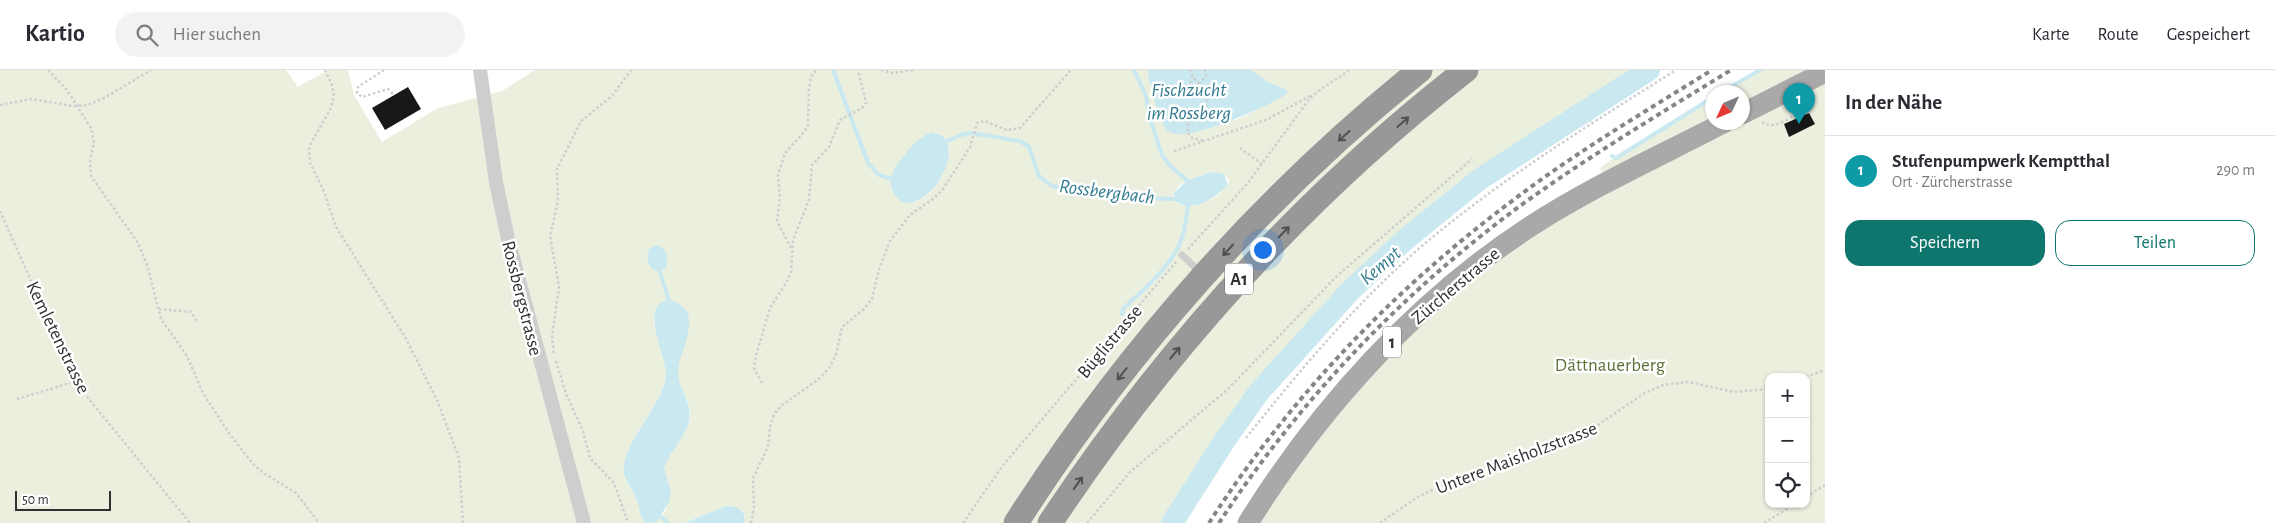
<!DOCTYPE html>
<html lang="de">
<head>
<meta charset="utf-8">
<style>
  :root { --surface:#fff; --page:#f2f2f3; --text:#2b2b33; --muted:#7c7c81; --line:#e1e1e2; --accent:#0f766e }
  body { margin:0; font-family:"Alegreya Sans",sans-serif; background:var(--page); color:var(--text) }
  .controls { position:absolute; right:15px; bottom:15px; display:grid; overflow:hidden; border-radius:10px; box-shadow:0 1px 4px #0004 }
  .controls button { width:45px; height:45px; display:grid; place-items:center; padding:0; border:0; border-bottom:1px solid var(--line); background:var(--surface); color:var(--text); font:25px sans-serif }
  .compass { position:absolute; left:1705px; top:15px; width:45px; height:45px; border-radius:50%; background:var(--surface); box-shadow:0 1px 4px #0004; rotate:226deg }
  .scale { position:absolute; left:15px; bottom:12px; width:96px; box-sizing:border-box; padding-left:5px; border:2px solid #313131; border-top:0; font-size:14px; line-height:18px; white-space:nowrap; color:#313131; -webkit-text-stroke:4px #fff; paint-order:stroke }
  .you { position:absolute; left:1262px; top:179px; width:18px; height:18px; margin:-12px; border:4px solid #fff; border-radius:50%; background:#1a73e8; box-shadow:0 0 0 8px #1a73e833 }
  .badge { display:grid; place-items:center; width:32px; height:32px; border-radius:50%; background:var(--accent); color:#fff; font-size:16px; font-weight:700 }
  .pin { position:absolute; translate:-50% -41px; filter:drop-shadow(0 1px 2px #0008) }
  .pin::after { content:''; position:absolute; top:26px; width:18px; height:15px; background:inherit; clip-path:polygon(0 0,100% 0,50% 100%) }
  .list { margin:0; padding:0; list-style:none }
  h2 { display:flex; justify-content:space-between; align-items:center; height:65px; margin:0; padding:0 20px; font-size:21px }
  h2 small { font-size:16px; font-weight:400; color:var(--muted) }
  .list li { display:grid; grid-template-columns:32px 1fr auto; gap:15px; align-items:center; box-sizing:border-box; height:70px; padding:0 20px; border-top:1px solid var(--line) }
  .list b { display:block; font-size:19px; white-space:nowrap }
  .list p { margin:0; font-size:16px; white-space:nowrap; color:var(--muted) }
  .list em { font-size:16px; font-style:normal; color:var(--muted) }
  .actions { display:flex; gap:10px; padding:15px 20px }
  .actions a { flex:1; padding:11px 0; border:1px solid var(--accent); border-radius:15px; text-align:center; font-size:18px; color:var(--accent) }
  .actions .main { background:var(--accent); color:#fff }
  .icon { flex:none; width:28px; height:28px; fill:none; stroke:currentColor; stroke-width:2; stroke-linecap:round; stroke-linejoin:round }
  .map { position:relative; flex:none; width:1825px; height:453px; overflow:hidden }
  header { display:flex; align-items:center; gap:30px; box-sizing:border-box; height:70px; padding:0 25px; background:var(--surface); border-bottom:1px solid var(--line) }
  header strong { font-size:24px }
  nav { display:flex; gap:28px; margin-inline-start:auto; font-size:18px }
  .search { width:350px; height:45px; background:var(--page); display:flex; align-items:center; gap:12px; box-sizing:border-box; padding:0 18px; border-radius:28px; color:var(--muted); font-size:19px }
  main { display:flex }
  aside { flex:1; background:var(--surface) }
  .map>svg:first-child { display:block }
</style>
</head>
<body>
<header>
<strong>Kartio</strong>
<div class="search"><svg class="icon" aria-label="search" viewBox="0 0 24 24"><circle cx="10" cy="10" r="6"/><path d="M15 15l6 6"/></svg>Hier suchen</div>
<nav><a>Karte</a><a>Route</a><a>Gespeichert</a></nav>
</header>
<main>
<div class="map">
<svg width="1825" height="453" viewBox="0 0 1825 453">
  <rect width="100%" height="100%" fill="#fff"/>
  <path fill="#eaefde" fill-rule="evenodd" d="M 0,0 L 286,0 L 298,17 L 328,0 L 348,0 L 354,25 L 382,72 L 438,38 L 502,21 L 535,0 L 1147,0 L 1166,59 C 1179,71 1232,52 1247,45 C 1261,39 1274,28 1287,20 L 1268,12 L 1251,0 L 1660,0 L 1489,112 L 1401,182 L 1314,275 L 1261,309 L 1219,366 L 1164,453 L 744,453 L 745,447 L 743,441 L 728,435 L 684,453 L 653,453 C 681,434 659,421 664,398 C 668,379 688,366 690,347 C 691,331 681,321 678,307 C 673,278 705,256 676,232 L 654,246 C 653,267 669,285 666,306 C 662,337 619,375 624,404 C 625,413 633,420 636,428 C 640,437 639,446 645,453 L 0,453 ZM 927,65 L 947,71 C 955,93 930,137 905,132 L 892,105 L 910,79 ZM 1217,102 L 1227,107 L 1229,112 C 1220,128 1195,142 1177,133 L 1173,126 C 1180,108 1201,105 1217,102 ZM 665,182 L 667,194 L 663,201 L 650,197 L 647,184 Z
    M 1758,0 L 1825,0 L 1825,453 L 1248,453 L 1398,265 L 1607,112 L 1600,98 L 1616,86 L 1712,27 L 1712,52 L 1742,52 L 1742,22 L 1721,22 ZM 1769,307 L 1806,307 L 1806,434 L 1769,434 Z"/>
  <path fill="#c9e8f0" d="M 1147,0 L 1251,0 L 1268,12 L 1287,20 L 1287,24 C 1269,35 1186,75 1168,61 C 1159,54 1150,12 1147,0 Z
    M 932,62 L 943,66 C 967,92 911,159 893,122 C 889,113 891,104 896,96 C 906,83 916,68 932,62 Z
    M 1209,103 L 1217,102 L 1224,104 L 1228,115 C 1215,128 1193,144 1175,131 L 1174,123 L 1187,110 Z
    M 657,175 C 667,179 670,189 665,199 L 658,202 L 650,197 L 647,187 L 649,179 Z
    M 673,231 C 707,244 677,282 678,303 C 679,321 693,332 689,351 C 686,366 670,381 664,398 L 671,422 L 669,432 L 658,450 L 653,453 L 645,453 C 639,446 640,437 636,428 C 633,420 626,413 624,404 C 619,376 662,337 666,306 C 669,291 634,227 673,231 Z
    M 726,436 C 736,436 748,440 744,453 L 684,453 Z"/>
  <g fill="none" stroke-linecap="round" stroke-linejoin="round">
    <path stroke="#c9e8f0" stroke-width="4" d="M 833,0 L 868,93 L 879,105 L 891,109
      M 1134,0 L 1146,26 L 1149,46 L 1162,85 L 1171,97 L 1187,110
      M 1722,22 L 1760,0
      M 1583,41 L 1590,50
      M 947,71 L 961,65 L 971,63 L 1020,71 L 1029,77 L 1039,106 L 1052,116 L 1119,127 L 1174,129
      M 1612,86 L 1616,88 L 1712,28
      M 660,202 L 669,231
      M 1122,244 L 1123,239 C 1142,221 1172,195 1181,171 C 1185,160 1186,148 1188,136
      M 661,447 L 668,453"/>
    <path stroke="#c9e8f0" stroke-width="22" d="M 1172,453 L 1225,370 L 1259,322 L 1351,220 L 1406,169 L 1480,109 L 1649,0"/>
  </g>
  <path fill="#181818" d="M 408,17 L 421,39 L 385,60 L 372,38 Z
    M 1809,43 L 1815,54 L 1789,67 L 1784,54 Z"/>
  <g fill="none" stroke-linecap="round" stroke-linejoin="round">
    <path stroke="#cecece" stroke-width="2.5" stroke-dasharray="2.5 2.5" stroke-linecap="butt" d="M 48,0 L 67,20 L 91,58 L 94,72 L 90,91 L 91,106 L 138,173 L 147,195 L 161,249 L 187,286 L 203,323 L 228,362 L 253,394 L 262,402 L 296,423 L 319,453
      M 325,0 L 332,15 L 334,26 L 331,38 L 311,73 L 309,80 L 310,93 L 323,119 L 336,157 L 405,267 L 437,330 L 459,388 L 463,453
      M 384,0 L 358,17 L 357,23 L 362,27 L 388,19 L 394,25
      M 881,0 L 893,3 L 915,0
      M 1199,14 L 1206,6 L 1205,0
      M 1167,21 L 1189,15 L 1193,8
      M 0,35 L 31,29 L 72,36 L 88,35 L 106,27 L 151,0
      M 1762,52 C 1772,60 1786,50 1796,45
      M 1188,61 L 1188,51 L 1202,46 C 1204,40 1207,35 1207,29 C 1207,16 1192,12 1190,0
      M 1188,63 L 1192,68 L 1205,71
      M 1240,78 L 1262,94
      M 1174,81 L 1266,50 L 1312,25
      M 0,141 L 63,283 L 84,323 L 190,453
      M 791,178 L 777,151 L 780,128 L 778,105 L 785,83 L 805,61 L 808,55 L 809,19 L 811,7 L 816,0
      M 1188,179 L 1247,114 L 1310,28 L 1321,19 L 1350,0
      M 159,239 L 191,242 L 198,253
      M 554,283 L 552,267 L 559,217 L 550,166 L 558,131 L 557,99 L 581,51 L 612,26 L 631,0
      M 556,291 L 566,324 L 583,361 L 590,388 L 614,413 L 628,453
      M 1806,307 L 1825,300
      M 762,313 L 754,298 L 756,286 L 770,238 L 786,213 L 791,202 L 793,170 L 809,130 L 812,95 L 829,77 L 840,50 L 862,38 L 866,33 L 858,0
      M 17,329 L 77,311
      M 1246,368 C 1300,300 1356,233 1422,176 C 1501,109 1589,55 1676,0
      M 1806,427 L 1825,415
      M 751,453 L 754,437 L 753,408 L 768,377 L 770,357 L 774,344 L 782,335 L 818,310 L 829,298 L 836,285 L 842,257 L 864,239 L 872,229 L 879,199 L 890,171 L 910,145 L 933,129 L 943,119 L 970,77 L 977,53 L 984,51 L 1007,60 L 1020,58 L 1071,0
      M 963,453 L 1004,394 L 1176,192
      M 1087,453 L 1130,402 L 1228,319 L 1337,206 L 1472,89
      M 1380,453 L 1416,428 L 1438,417 L 1586,363 L 1645,323 L 1663,315 L 1689,312 L 1734,322 L 1769,319
      M 1764,453 L 1795,434"/>
    <path stroke="#cecece" stroke-width="7" d="M 1182,185 L 1200,202"/>
    <path stroke="#cecece" stroke-width="14" d="M 480,0 L 496,112 L 508,169 L 584,453"/>
    <path stroke="#a9a9a9" stroke-width="21" d="M 1742,44 L 1825,2
      M 1248,453 C 1320,337 1417,230 1531,156 C 1593,116 1660,86 1725,52"/>
    <path stroke="#989898" stroke-width="25" d="M 1016,453 C 1125,282 1262,127 1420,0
      M 1050,453 C 1164,281 1303,127 1466,0"/>
    <path stroke="#868686" stroke-width="4" stroke-dasharray="5 4" stroke-linecap="butt" d="M 1209,453 C 1290,327 1396,217 1516,128 C 1578,81 1646,41 1712,0
      M 1219,453 C 1300,329 1405,220 1524,133 C 1591,85 1661,43 1731,0"/>
  </g>
  <defs><path id="oneway-shaft" d="M-6 0H5M1.5-3L5.5 0L1.5 3" fill="none" stroke-width="1.6" stroke-linecap="round" stroke-linejoin="round" transform="scale(1.25)"/></defs>
  <g stroke="#505050">
    <use href="#oneway-shaft" transform="translate(1403 52) rotate(-41)"/>
    <use href="#oneway-shaft" transform="translate(1344 66) rotate(138)"/>
    <use href="#oneway-shaft" transform="translate(1284 162) rotate(-45)"/>
    <use href="#oneway-shaft" transform="translate(1228 180) rotate(133)"/>
    <use href="#oneway-shaft" transform="translate(1175 283) rotate(-50)"/>
    <use href="#oneway-shaft" transform="translate(1122 304) rotate(128)"/>
    <use href="#oneway-shaft" transform="translate(1078 413) rotate(-55)"/>
  </g>
  <g text-anchor="middle" stroke-width="5" stroke-linejoin="round" paint-order="stroke">
    <g fill="#fff" stroke="#6f6f6f" stroke-width="1">
      <rect x="1225" y="193.5" width="28" height="31" rx="4"/>
      <rect x="1383" y="256.5" width="18" height="31" rx="4"/>
    </g>
    <g font-size="18" font-weight="bold" fill="#313131">
      <text x="1239" y="215">A1</text>
      <text x="1392" y="278">1</text>
    </g>
    <g font-size="19" fill="#313131" stroke="#fff">
      <text transform="translate(1455 215) rotate(-40)" y="7">Zürcherstrasse</text>
      <text transform="translate(523 228) rotate(76)" y="7">Rossbergstrasse</text>
      <text transform="translate(59 267) rotate(64)" y="7">Kemletenstrasse</text>
      <text transform="translate(1109 271) rotate(-50)" y="7">Büglistrasse</text>
      <text transform="translate(1516 387) rotate(-21)" y="7">Untere Maisholzstrasse</text>
    </g>
    <g font-size="19" fill="#5e7239" stroke="#fff">
      <text x="1610" y="301">Dättnauerberg</text>
    </g>
    <g font-size="20" font-style="italic" fill="#327c8f" stroke="#fff">
      <text x="1189" y="26">Fischzucht<tspan x="1189" dy="23">im Rossberg</tspan></text>
      <text transform="translate(1107 121) rotate(7)" y="7">Rossbergbach</text>
      <text transform="translate(1380 195) rotate(-41)" y="7">Kempt</text>
    </g>
  </g>
</svg>
<div class="controls">
<button>+</button>
<button>−</button>
<button><svg class="icon" aria-label="locate" viewBox="0 0 24 24"><circle cx="12" cy="12" r="6"/><path d="M12 2v4M12 18v4M2 12h4M18 12h4"/></svg></button>
</div>
<svg class="compass" viewBox="-18 -18 36 36"><path d="M0-13l5 13h-10z" fill="#e53935"/><path d="M0 13l5-13h-10z" fill="#7c7c81"/></svg>
<div class="scale">50 m</div>
<div class="you"></div>
<div class="pin badge" style="left:1799px;top:54px;background:#0f9aa8">1</div>
</div>
<aside>
<h2>In der Nähe<small></small></h2>
<ul class="list">
<li><span class="badge" style="background:#0f9aa8">1</span><div><b>Stufenpumpwerk Kemptthal</b><p>Ort · Zürcherstrasse</p></div><em>290 m</em></li>
</ul>
<div class="actions"><a class="main">Speichern</a><a>Teilen</a></div>
</aside>
</main>
</body>
</html>
